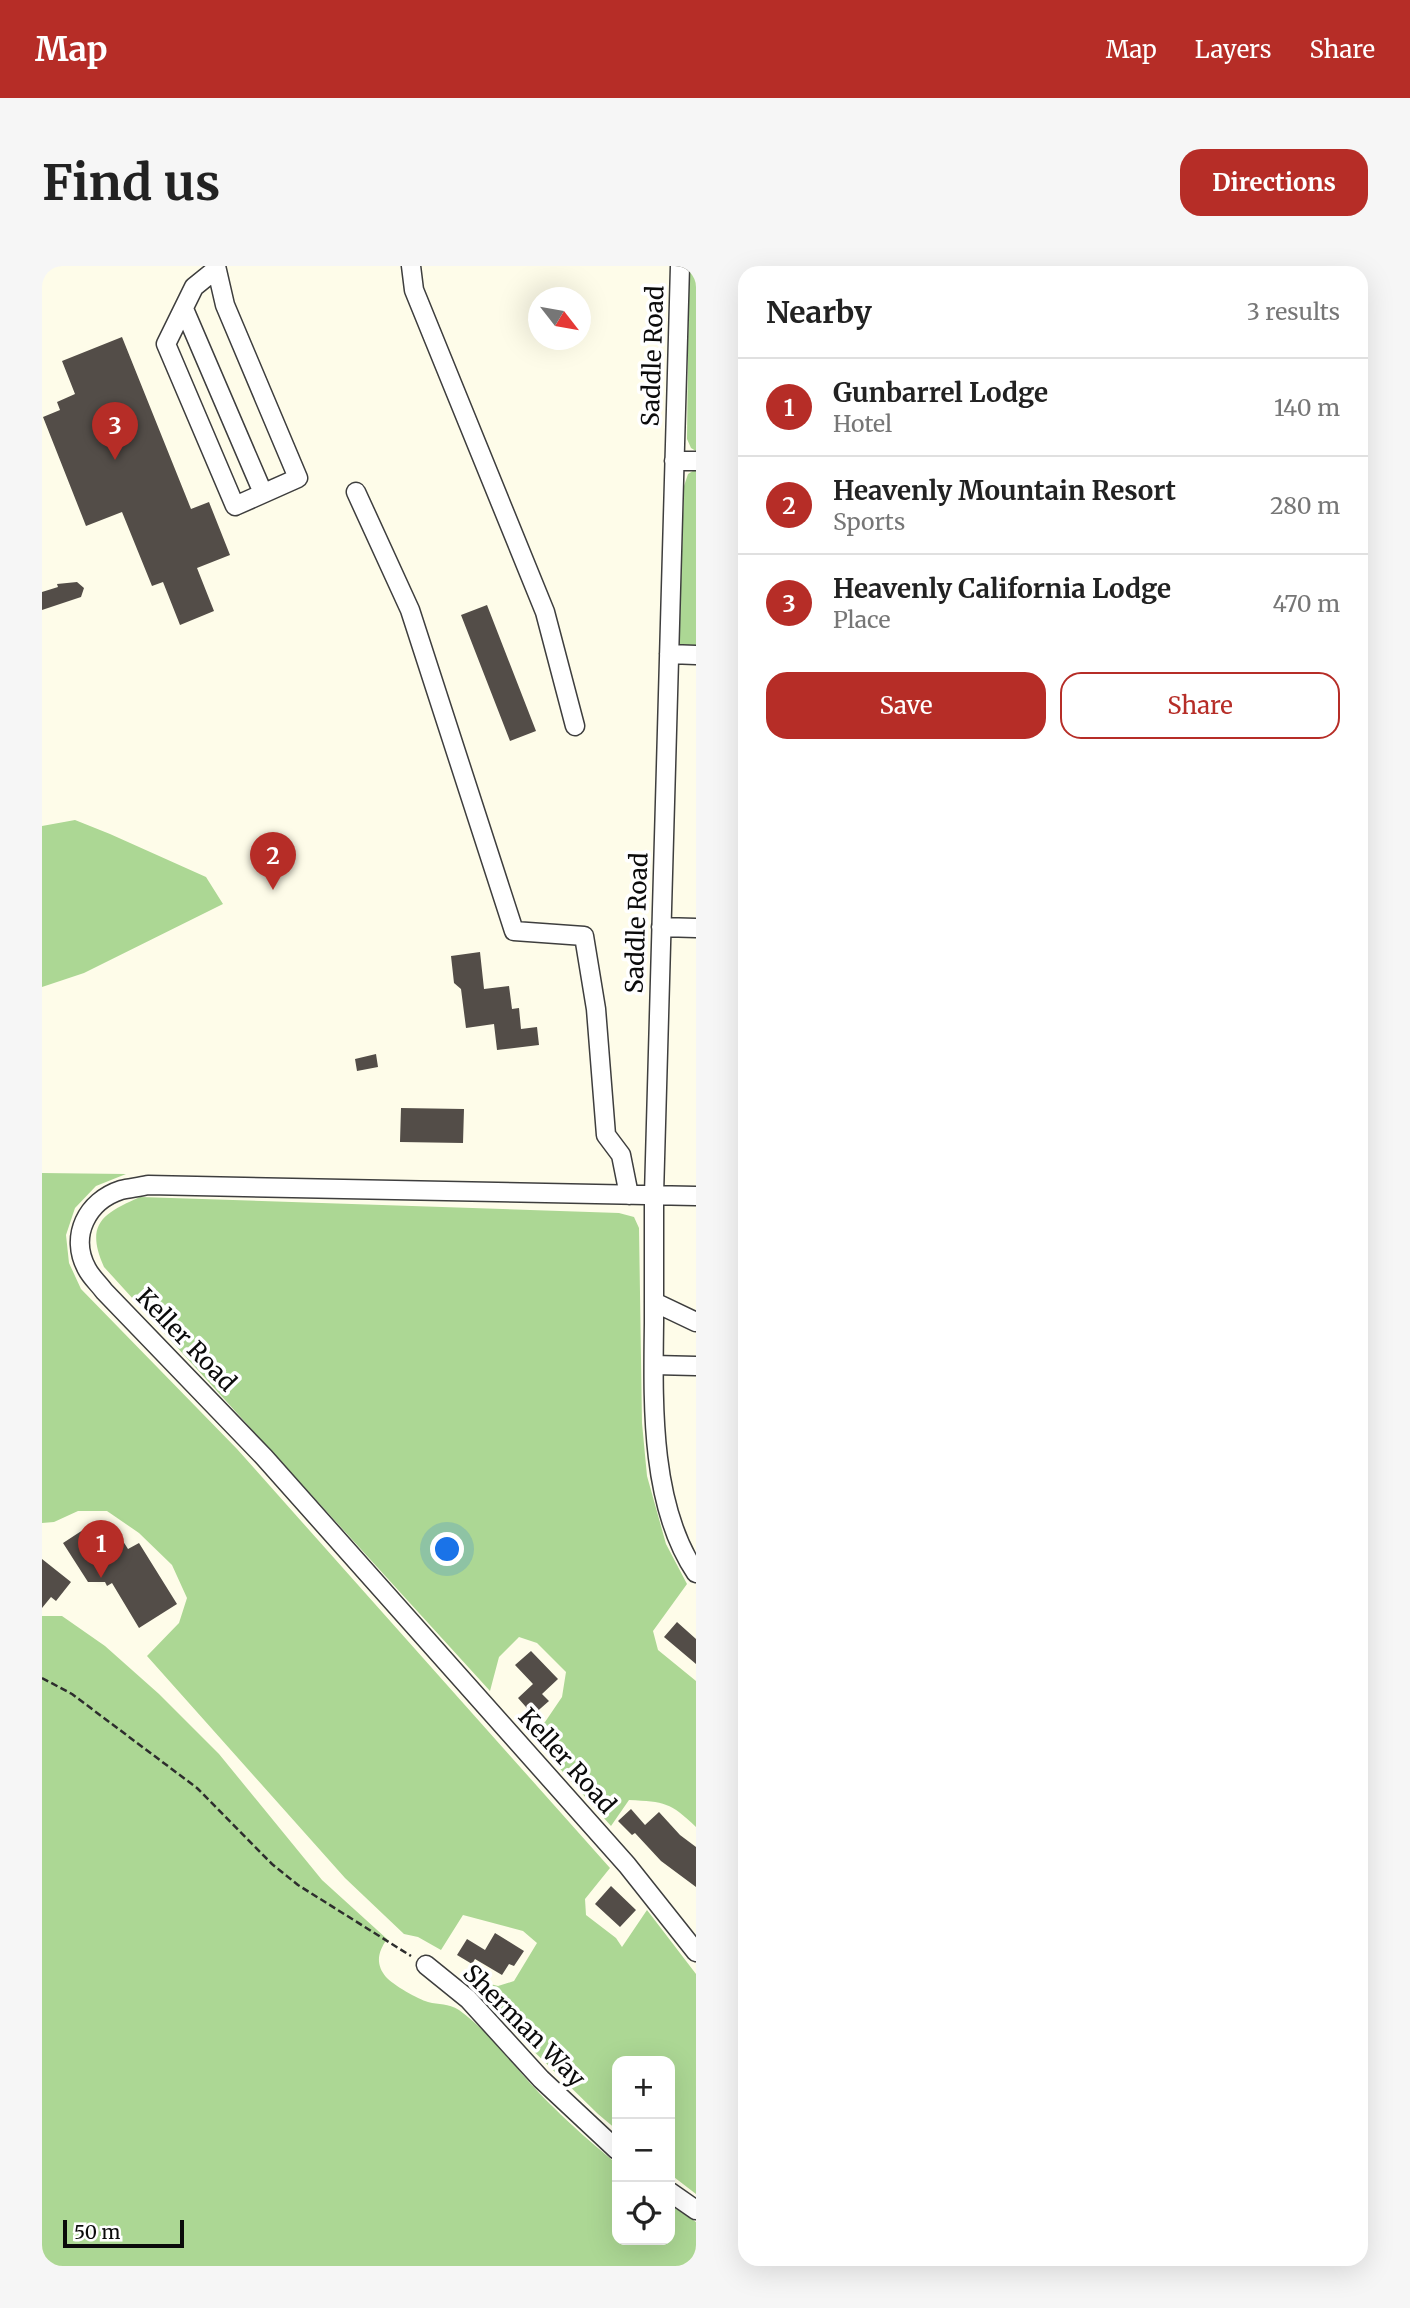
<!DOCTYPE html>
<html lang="en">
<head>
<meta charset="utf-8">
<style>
  :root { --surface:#fff; --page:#f6f6f6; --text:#222; --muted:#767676; --line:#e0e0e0; --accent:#b62d27 }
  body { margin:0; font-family:Merriweather,serif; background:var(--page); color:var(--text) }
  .controls { position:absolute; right:21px; bottom:21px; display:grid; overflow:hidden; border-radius:14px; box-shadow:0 7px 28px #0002 }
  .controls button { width:63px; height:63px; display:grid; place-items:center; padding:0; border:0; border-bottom:2px solid var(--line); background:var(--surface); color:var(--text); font:35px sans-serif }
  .compass { position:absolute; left:486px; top:21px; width:63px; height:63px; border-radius:50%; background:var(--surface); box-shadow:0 7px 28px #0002; rotate:121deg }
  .scale { position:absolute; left:21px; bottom:18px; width:121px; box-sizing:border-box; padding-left:7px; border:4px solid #0b0b0b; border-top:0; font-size:19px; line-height:24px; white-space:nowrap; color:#0b0b0b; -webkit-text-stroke:5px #fff; paint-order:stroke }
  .you { position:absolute; left:406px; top:1284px; width:24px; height:24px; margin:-18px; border:5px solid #fff; border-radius:50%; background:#1a73e8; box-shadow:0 0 0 10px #1a73e833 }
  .badge { display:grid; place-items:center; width:46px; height:46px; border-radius:50%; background:var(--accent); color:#fff; font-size:23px; font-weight:700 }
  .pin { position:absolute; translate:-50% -58px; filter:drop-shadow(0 2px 4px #0008) }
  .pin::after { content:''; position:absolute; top:37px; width:24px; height:21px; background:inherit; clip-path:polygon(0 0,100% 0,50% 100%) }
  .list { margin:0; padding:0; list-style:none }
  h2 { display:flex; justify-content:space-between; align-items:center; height:91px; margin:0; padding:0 28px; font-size:30px }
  h2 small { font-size:23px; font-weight:400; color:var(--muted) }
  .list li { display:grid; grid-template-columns:46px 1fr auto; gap:21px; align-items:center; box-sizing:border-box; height:98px; padding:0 28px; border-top:2px solid var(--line) }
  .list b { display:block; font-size:26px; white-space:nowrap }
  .list p { margin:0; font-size:23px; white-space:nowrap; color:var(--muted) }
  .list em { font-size:23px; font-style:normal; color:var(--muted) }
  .actions { display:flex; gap:14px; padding:21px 28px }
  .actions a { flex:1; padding:16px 0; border:2px solid var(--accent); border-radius:21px; text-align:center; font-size:24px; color:var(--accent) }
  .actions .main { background:var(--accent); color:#fff }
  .icon { flex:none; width:38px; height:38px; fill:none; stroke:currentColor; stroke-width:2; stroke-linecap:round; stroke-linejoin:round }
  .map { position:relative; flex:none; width:654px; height:2000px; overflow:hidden; border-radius:21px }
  header { display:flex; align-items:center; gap:42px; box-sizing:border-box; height:98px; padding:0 35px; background:var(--accent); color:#fff }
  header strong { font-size:33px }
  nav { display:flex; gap:38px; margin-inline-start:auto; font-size:24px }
  .intro { display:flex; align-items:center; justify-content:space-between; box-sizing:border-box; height:168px; padding:0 42px }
  h1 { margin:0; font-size:49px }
  .button { padding:18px 32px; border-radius:21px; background:var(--accent); color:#fff; font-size:24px; font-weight:700 }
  main { display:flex; gap:42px; padding:0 42px }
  aside { flex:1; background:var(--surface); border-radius:21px; box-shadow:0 7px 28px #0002 }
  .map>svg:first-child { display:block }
</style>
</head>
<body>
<header>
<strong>Map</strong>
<nav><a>Map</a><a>Layers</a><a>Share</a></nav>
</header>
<div class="intro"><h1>Find us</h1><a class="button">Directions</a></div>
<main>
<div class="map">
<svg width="654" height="2000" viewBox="0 0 654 2000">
  <rect width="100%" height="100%" fill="#fefce9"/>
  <path fill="#acd794" d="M 647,0 L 654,0 L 654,185 L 649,182 L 645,173 Z
    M 654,203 L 654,380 L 637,380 L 642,220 L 646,208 Z
    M 33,554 L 68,568 L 164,611 L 181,638 L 42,707 L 0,721 L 0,560 Z
    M 0,907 L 84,908 L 54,920 L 33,942 L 24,969 L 27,997 L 39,1023 L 195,1183 L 568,1602 L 543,1633 L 544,1649 L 574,1672 L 580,1681 L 605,1644 L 654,1708 L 654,1928 L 628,1908 L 628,1795 L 575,1795 L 575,1864 L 556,1848 L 431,1726 L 429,1713 L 456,1720 L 472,1715 L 495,1677 L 481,1665 L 421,1649 L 399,1684 L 376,1671 L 362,1668 L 303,1612 L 105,1390 L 137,1357 L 145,1332 L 130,1299 L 97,1267 L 65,1245 L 36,1245 L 12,1256 L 0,1257 Z
    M 98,931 L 577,947 L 592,951 L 597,962 L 600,1157 L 605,1210 L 624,1278 L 645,1318 L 611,1365 L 616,1384 L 654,1415 L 654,1561 C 628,1536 623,1536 587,1534 L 569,1560 L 480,1460 L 503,1456 L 520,1431 L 524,1406 L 495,1377 L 477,1371 L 457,1391 L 448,1425 L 62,1001 C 43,958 60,948 98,931 Z
    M 0,1350 L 20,1350 L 63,1380 L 117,1428 L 177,1488 L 280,1614 L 345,1673 C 336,1686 333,1698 344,1711 C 351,1719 376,1733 386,1736 C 397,1739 406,1737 417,1744 C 444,1763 466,1793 488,1817 C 512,1844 547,1875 575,1898 L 575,1974 L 628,1974 L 628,1939 L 654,1956 L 654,2000 L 0,2000 Z"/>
  <path fill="#534d48" d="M 80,71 L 149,243 L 167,236 L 188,289 L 155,302 L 172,345 L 138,359 L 121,316 L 110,320 L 80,246 L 44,260 L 1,151 L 18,144 L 15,136 L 33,128 L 20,95 Z
    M 35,316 L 42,322 L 39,331 L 0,344 L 0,326 L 16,321 L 15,318 Z
    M 445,339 L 494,465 L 468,475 L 419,349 Z
    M 438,686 L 442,723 L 467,720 L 470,743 L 477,742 L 479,763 L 495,761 L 497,779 L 455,784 L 452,758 L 424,762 L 419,723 L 412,717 L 409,690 Z
    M 334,788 L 336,801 L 315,805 L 313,793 Z
    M 359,842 L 422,843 L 421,877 L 358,876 Z
    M 44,1262 L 51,1273 L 62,1267 L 69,1278 L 79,1272 L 86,1283 L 97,1277 L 135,1338 L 97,1362 L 70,1317 L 65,1320 L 63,1316 L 46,1316 L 21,1277 Z
    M 0,1293 L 29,1316 L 14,1335 L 9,1331 L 0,1342 Z
    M 635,1356 L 654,1373 L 654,1398 L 622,1371 Z
    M 489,1385 L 516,1413 L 500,1428 L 507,1435 L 491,1449 L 476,1432 L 491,1418 L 473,1399 Z
    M 589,1543 L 603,1559 L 617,1546 L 638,1569 L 654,1581 L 654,1621 L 619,1595 L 593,1567 L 590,1569 L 576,1555 Z
    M 569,1620 L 594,1644 L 578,1661 L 553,1638 Z
    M 453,1667 L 482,1685 L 472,1700 L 467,1698 L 460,1709 L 433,1693 L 430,1698 L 415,1689 L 425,1673 L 443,1684 Z"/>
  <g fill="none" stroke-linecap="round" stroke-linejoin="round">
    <defs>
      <path id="minor" d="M 369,0 L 372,24 L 503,346 L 533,460
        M 638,0 L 612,929 C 612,972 612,1015 612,1057 C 611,1137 608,1239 654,1307
        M 173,4 L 152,21 L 124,78 L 193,240 L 256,212 L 183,39 L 174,0
        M 142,43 L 221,227
        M 632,195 L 654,195
        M 314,226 L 368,344 L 472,665 L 542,670 L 554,743 L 564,869 L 579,889 L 587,929
        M 627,388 L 654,389
        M 619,661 L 654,662
        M 654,930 L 106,919 C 98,921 88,922 79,924 C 45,935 27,970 45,1003 C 49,1011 57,1018 62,1025 L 222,1191 L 585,1599 L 654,1686
        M 612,1036 L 654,1056
        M 612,1099 L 654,1100
        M 384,1699 L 426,1733 L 499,1813 L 575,1884
        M 628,1926 L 654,1944"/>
    </defs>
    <use href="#minor" stroke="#3e3e3e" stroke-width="21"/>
    <path stroke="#2d2d2d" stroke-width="2.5" stroke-dasharray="7 3.5" stroke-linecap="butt" d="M 0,1412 L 30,1428 L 155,1522 L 230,1598 L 256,1619 L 369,1690"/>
    <use href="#minor" stroke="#fff" stroke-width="18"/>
  </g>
  <g text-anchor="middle" stroke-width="7" stroke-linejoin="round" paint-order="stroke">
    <g font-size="24" fill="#0b0b0b" stroke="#fff">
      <text transform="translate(611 90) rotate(-88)" y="8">Saddle Road</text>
      <text transform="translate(595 657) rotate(-88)" y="8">Saddle Road</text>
      <text transform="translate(144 1074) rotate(46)" y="8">Keller Road</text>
      <text transform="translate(525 1495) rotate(48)" y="8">Keller Road</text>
      <text transform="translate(482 1760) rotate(45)" y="8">Sherman Way</text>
    </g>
  </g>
</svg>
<div class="controls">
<button>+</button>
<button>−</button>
<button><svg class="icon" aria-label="locate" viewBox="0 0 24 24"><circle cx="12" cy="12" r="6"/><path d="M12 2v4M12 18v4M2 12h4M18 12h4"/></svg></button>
</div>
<svg class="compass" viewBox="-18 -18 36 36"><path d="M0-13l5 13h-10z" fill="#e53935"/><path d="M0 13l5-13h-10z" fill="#767676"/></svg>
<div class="scale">50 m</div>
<div class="you"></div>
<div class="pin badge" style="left:59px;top:1312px">1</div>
<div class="pin badge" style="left:231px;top:624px">2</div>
<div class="pin badge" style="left:73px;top:194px">3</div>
</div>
<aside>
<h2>Nearby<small>3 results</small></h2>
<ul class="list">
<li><span class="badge">1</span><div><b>Gunbarrel Lodge</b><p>Hotel</p></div><em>140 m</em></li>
<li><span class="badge">2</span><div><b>Heavenly Mountain Resort</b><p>Sports</p></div><em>280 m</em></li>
<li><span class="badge">3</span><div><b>Heavenly California Lodge</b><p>Place</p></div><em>470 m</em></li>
</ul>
<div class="actions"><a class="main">Save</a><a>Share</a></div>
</aside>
</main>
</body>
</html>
